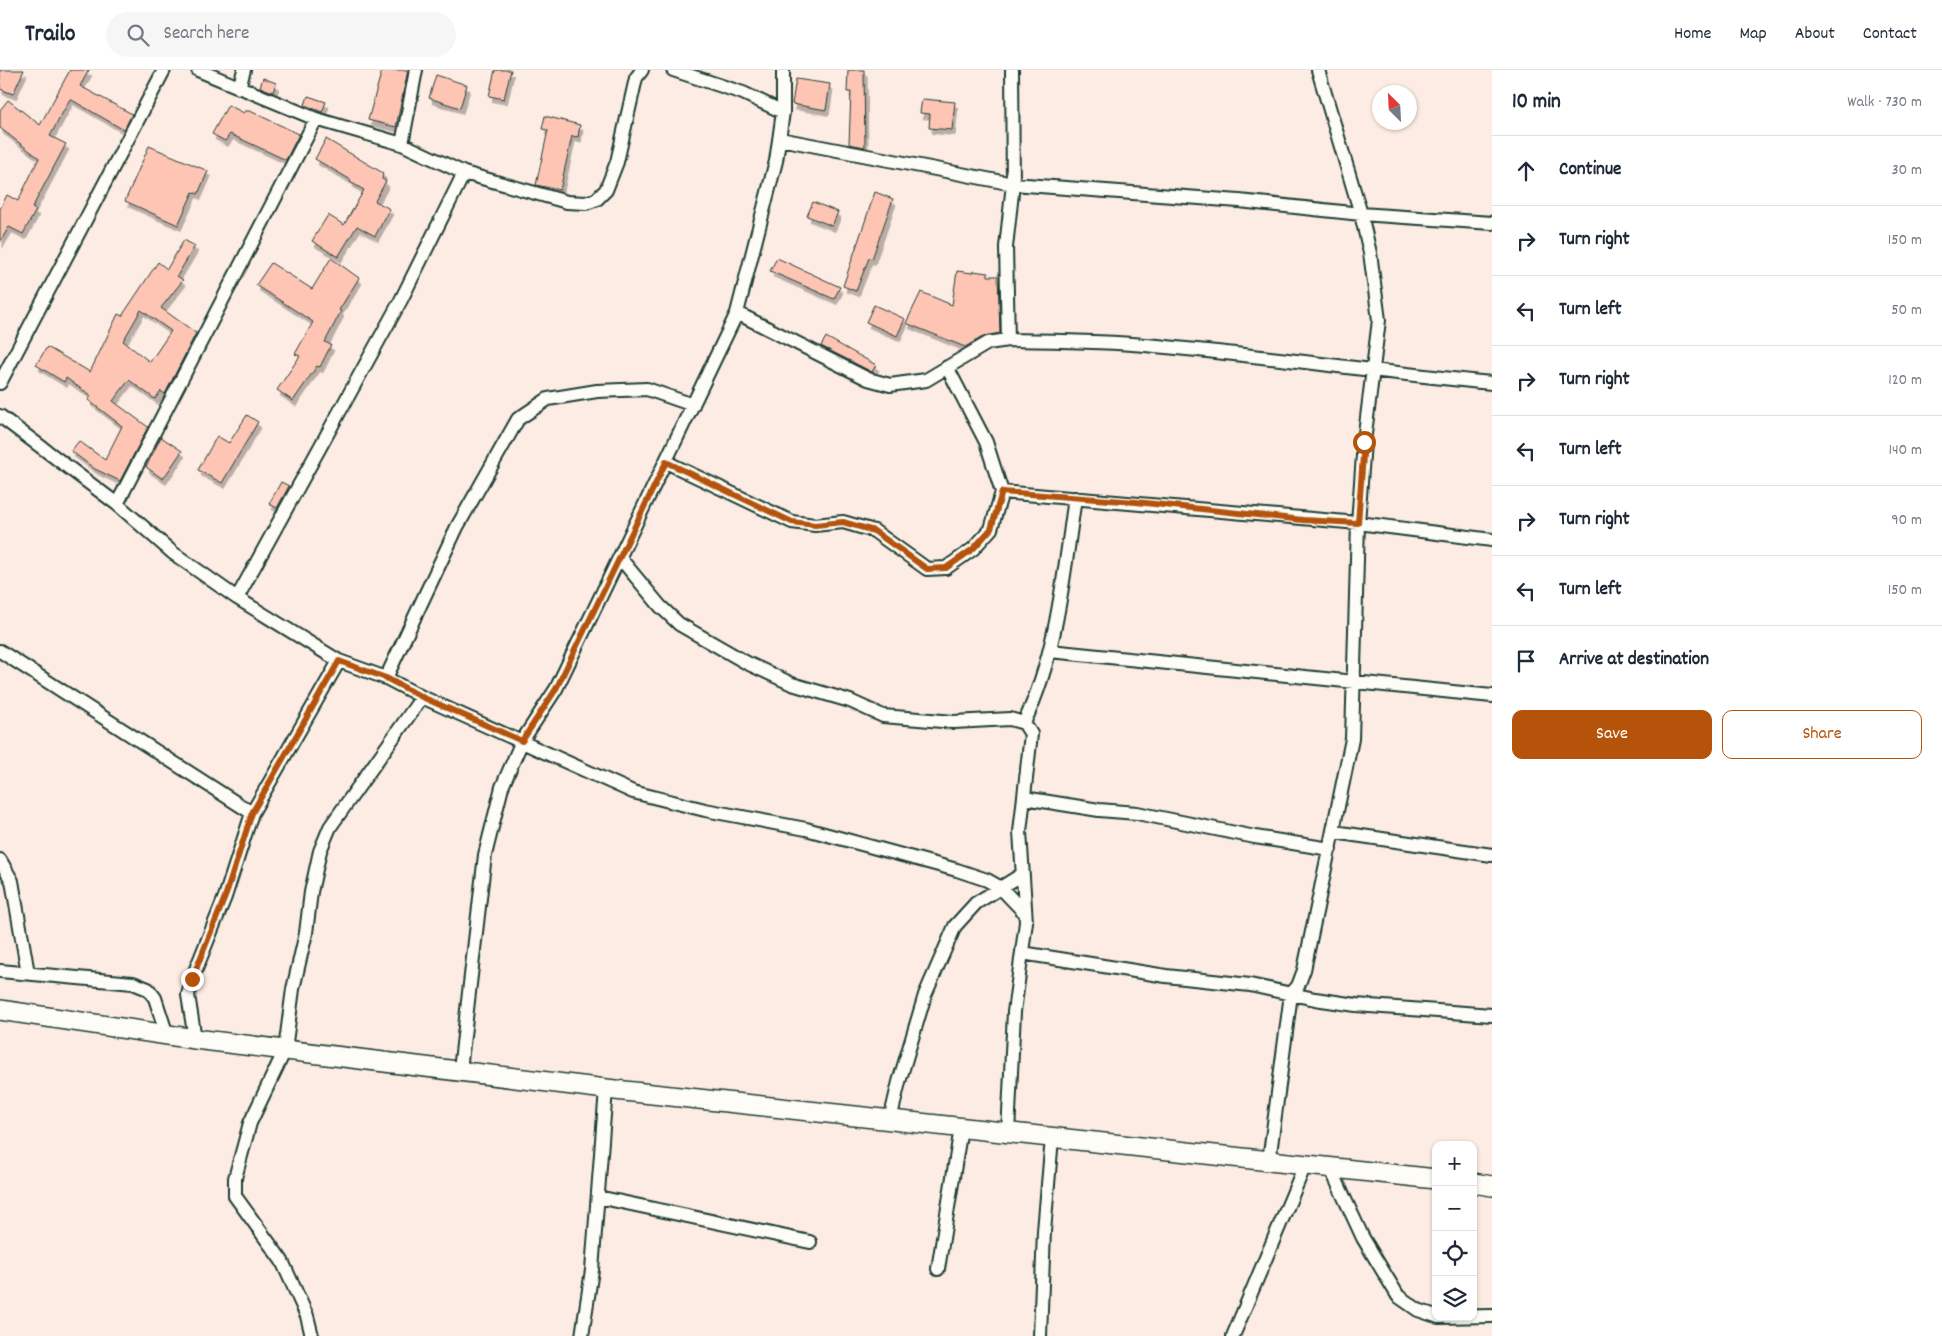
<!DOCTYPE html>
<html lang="en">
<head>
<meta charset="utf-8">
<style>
  :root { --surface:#fff; --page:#f6f6f7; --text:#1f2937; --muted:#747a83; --line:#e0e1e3; --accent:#b45309 }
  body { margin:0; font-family:Dekko,sans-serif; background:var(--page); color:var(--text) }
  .controls { position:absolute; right:15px; bottom:15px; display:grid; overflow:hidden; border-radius:10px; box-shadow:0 1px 4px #0004 }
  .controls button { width:45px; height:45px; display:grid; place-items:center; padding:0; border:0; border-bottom:1px solid var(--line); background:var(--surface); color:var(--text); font:25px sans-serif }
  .compass { position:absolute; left:1372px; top:15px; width:45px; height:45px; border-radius:50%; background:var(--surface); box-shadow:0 1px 4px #0004; rotate:336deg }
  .stop { position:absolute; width:15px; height:15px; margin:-11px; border:4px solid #b45309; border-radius:50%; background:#fff }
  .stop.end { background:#b45309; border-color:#fff; box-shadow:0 1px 5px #0008 }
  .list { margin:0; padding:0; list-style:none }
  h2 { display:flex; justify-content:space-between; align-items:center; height:65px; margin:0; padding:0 20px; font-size:21px }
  h2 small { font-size:16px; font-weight:400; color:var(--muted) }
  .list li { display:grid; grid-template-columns:32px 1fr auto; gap:15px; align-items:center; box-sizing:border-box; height:70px; padding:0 20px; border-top:1px solid var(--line) }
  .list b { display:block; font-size:19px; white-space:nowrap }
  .list em { font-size:16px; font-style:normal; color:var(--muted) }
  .actions { display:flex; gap:10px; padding:15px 20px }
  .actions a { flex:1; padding:11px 0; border:1px solid var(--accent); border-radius:10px; text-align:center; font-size:18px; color:var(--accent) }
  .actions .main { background:var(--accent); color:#fff }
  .icon { flex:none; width:28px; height:28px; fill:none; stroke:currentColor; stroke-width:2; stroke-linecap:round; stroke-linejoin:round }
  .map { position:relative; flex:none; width:1492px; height:1266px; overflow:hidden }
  header { display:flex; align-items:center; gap:30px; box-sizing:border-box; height:70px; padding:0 25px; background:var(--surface); border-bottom:1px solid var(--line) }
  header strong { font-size:24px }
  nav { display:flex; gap:28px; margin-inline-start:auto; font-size:18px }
  .search { width:350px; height:45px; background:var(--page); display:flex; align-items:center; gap:12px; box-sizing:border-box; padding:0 18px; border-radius:28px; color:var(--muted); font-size:19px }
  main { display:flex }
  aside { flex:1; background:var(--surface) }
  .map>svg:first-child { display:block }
</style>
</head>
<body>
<header>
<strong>Trailo</strong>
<div class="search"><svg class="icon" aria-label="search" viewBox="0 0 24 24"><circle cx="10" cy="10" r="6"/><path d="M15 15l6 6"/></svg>Search here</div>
<nav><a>Home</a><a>Map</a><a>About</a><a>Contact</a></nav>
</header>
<main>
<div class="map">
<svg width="1492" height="1266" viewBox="0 0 1492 1266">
  <defs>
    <filter id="shadow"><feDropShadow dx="3" dy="5.5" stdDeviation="0" flood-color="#0004"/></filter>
  </defs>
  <rect width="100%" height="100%" fill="#fdece3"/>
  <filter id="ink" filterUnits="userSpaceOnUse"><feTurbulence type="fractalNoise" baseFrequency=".02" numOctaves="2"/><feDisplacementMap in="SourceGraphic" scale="10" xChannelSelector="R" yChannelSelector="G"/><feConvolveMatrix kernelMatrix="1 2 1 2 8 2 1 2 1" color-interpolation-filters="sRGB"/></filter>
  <g filter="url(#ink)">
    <path fill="#fec5b4" stroke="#1f3d34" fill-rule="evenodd" filter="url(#shadow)" d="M 0,0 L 24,0 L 13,24 L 0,19 Z
      M 70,0 L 89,0 L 80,16 L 132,44 L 124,60 L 70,29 L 50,66 L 66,74 L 32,138 L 36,140 L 23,164 L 9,157 L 0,172 L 0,139 L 7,125 L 18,131 L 39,88 L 0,58 L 0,40 L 8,30 L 40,55 Z
      M 382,0 L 408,0 L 396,57 L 368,50 Z
      M 495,0 L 511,0 L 504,29 L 489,26 Z
      M 848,0 L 864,0 L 865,77 L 849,74 L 851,22 L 847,22 Z
      M 436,5 L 467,15 L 460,38 L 429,28 Z
      M 263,8 L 276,13 L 273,22 L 260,17 Z
      M 796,9 L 830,14 L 826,40 L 792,34 Z
      M 308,26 L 326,32 L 322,42 L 305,35 Z
      M 922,29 L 955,32 L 952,60 L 929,58 L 930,44 L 920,43 Z
      M 228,35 L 244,43 L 245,41 L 250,41 L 299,64 L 286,90 L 230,64 L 225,71 L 212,64 Z
      M 545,46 L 580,55 L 578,67 L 572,66 L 560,120 L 536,115 L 548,60 L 542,59 Z
      M 326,69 L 383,103 L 382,109 L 386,111 L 375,131 L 390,139 L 375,166 L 357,156 L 338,187 L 312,171 L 328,145 L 344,155 L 364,120 L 350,112 L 351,110 L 315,89 Z
      M 149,76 L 208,101 L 198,124 L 193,122 L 178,155 L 125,131 Z
      M 875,122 L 893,129 L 872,189 L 869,188 L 856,221 L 843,216 Z
      M 813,132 L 838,142 L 832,156 L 807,146 Z
      M 184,170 L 195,176 L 177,206 L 183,210 L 161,238 L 196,263 L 165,324 L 161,321 L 155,329 L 129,310 L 113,331 L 148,357 L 120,411 L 95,399 L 71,381 L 79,371 L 105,390 L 122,356 L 88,330 L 91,326 L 66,308 L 64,312 L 36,295 L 47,277 L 90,302 L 118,244 L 122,246 L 158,192 L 167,199 ZM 141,240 L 171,261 L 150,292 L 123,271 Z
      M 331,188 L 359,208 L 339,240 L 341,241 L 325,272 L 331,275 L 320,297 L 317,296 L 293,331 L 277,320 L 300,286 L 295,284 L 313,252 L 256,215 L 271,193 L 312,219 Z
      M 777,188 L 840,217 L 834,229 L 770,201 Z
      M 957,201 L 973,203 L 973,201 L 988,203 L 988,206 L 998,206 L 1000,263 L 984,266 L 965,277 L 906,253 L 921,222 L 952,235 Z
      M 874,235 L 905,249 L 897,266 L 866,252 Z
      M 826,267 L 876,295 L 872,302 L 821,276 Z
      M 247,345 L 258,352 L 222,413 L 198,400 L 217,366 L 229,373 Z
      M 161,367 L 182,381 L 163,409 L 146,397 Z
      M 281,412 L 289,416 L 277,438 L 269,434 Z"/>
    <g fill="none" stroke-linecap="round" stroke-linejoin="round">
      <defs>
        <path id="street" d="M 198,0 L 316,49 L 402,74 L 464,103 L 567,132 L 586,133 L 597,129 L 606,120 L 617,92 L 636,8 L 642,0
          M 239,18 L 244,0
          M 783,42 L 783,0
          M 780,69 L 1013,114 L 1239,131 L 1361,144 L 1492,153
          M 402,74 L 416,0
          M 737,243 L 868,309 L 890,315 L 926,310 L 988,273 L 1008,270 C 1053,271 1100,271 1145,275 C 1261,285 1376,302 1492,313
          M 1008,270 L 1006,177 L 1013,114 L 1012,0
          M 0,313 L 164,0
          M 0,346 L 117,434 L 173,483 L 237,528 L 339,591 L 386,608 L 422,627 L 633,722 L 705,740 L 806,759 L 957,800 L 987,810 L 1001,818 L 1025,843
          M 666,392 L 792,452 L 815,455 L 843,452 L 874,461 L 927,499 L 946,498 L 973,479 L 991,459 L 1002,422 L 986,372 L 947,297
          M 1002,422 L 1358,453 L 1492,470
          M 117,434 L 316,49
          M 620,488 L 660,536 L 679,554 L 747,593 L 792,614 L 850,631 L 883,646 L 954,652 L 1010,649 L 1024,653 L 1031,664 L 1020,762 L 1026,852 L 1014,942 L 1008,1063
          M 237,528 L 401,230 L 464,103
          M 0,581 L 252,743
          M 1050,581 L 1492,626
          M 386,608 L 457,457 L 518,349 L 548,329 L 597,321 L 647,319 L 693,335
          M 1024,653 C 1057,584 1064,503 1075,428
          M 1024,728 L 1099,740 L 1137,743 L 1255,767 L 1330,779
          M 1334,762 L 1492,785
          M 0,790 L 12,811 L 28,903
          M 1022,883 L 1166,906 L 1250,915 L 1315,929 L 1356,935 L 1492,945
          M 0,901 L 133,913 L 148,919 L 155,928 L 167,965
          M 195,969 L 188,925 L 192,909 L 225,827 L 252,743 L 339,591
          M 460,1000 L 485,785 L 502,717 L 522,671 L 556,619 L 737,243 L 776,91 L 783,42 L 743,23 L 673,0
          M 890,1050 L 899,1012 L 925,925 L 955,856 L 976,833 L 1021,805
          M 1269,1091 L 1291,924 L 1298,916 L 1304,900 L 1352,669 L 1358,453 L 1364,372 L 1379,250 L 1370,183 L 1361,144 L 1318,0
          M 1330,1097 L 1363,1168 L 1398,1226 L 1418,1240 L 1436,1246
          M 598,1127 L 810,1172
          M 938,1199 L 961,1058
          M 1438,1247 L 1492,1246
          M 312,1266 L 307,1246 L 282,1191 L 235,1126 L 235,1108 L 250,1053 L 285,980 L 293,919 L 306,863 L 311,822 L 320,781 L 330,757 L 422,627
          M 582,1266 L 592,1200 L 606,1019
          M 1040,1266 L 1044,1161 L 1052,1068
          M 1233,1266 L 1305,1095"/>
        <path id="secondary" d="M 0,940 L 195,969 L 606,1019 L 1436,1109
          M 1473,1113 L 1492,1116"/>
      </defs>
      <use href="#street" stroke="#1f3d34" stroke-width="16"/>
      <use href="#secondary" stroke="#1f3d34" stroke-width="22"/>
      <use href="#street" stroke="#fdfcf7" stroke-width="12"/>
      <use href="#secondary" stroke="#fdfcf7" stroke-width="19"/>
    </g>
  </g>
  <g fill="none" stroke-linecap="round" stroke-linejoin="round" filter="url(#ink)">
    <path stroke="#b45309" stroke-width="6" d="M 192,909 L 225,827 L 252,743 L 339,591 L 386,608 L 422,627 L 522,671 L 556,619 L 666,392 L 792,452 L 815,455 L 843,452 L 874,461 L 927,499 L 946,498 L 973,479 L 991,459 L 1002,422 L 1136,432 L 1303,450 L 1358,453 L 1364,372"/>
  </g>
</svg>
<div class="controls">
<button>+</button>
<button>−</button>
<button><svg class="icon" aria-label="locate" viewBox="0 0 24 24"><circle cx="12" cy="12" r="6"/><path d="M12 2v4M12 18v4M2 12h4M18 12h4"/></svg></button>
<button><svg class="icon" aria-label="layers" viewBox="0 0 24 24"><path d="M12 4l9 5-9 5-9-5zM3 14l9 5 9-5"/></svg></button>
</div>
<svg class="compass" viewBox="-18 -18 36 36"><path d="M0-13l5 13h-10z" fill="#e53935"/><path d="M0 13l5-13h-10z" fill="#747a83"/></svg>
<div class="stop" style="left:1364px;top:372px"></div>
<div class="stop end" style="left:192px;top:909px"></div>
</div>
<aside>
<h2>10 min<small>Walk · 730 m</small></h2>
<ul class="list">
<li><svg class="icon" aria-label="ahead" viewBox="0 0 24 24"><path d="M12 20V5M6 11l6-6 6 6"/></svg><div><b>Continue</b></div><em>30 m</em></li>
<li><svg class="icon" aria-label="right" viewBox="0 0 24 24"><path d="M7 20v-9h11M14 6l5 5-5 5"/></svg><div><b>Turn right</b></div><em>150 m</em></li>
<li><svg class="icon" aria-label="left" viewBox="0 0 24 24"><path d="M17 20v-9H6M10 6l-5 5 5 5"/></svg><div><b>Turn left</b></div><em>50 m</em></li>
<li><svg class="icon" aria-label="right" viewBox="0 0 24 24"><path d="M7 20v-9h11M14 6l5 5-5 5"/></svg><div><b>Turn right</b></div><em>120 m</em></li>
<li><svg class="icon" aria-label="left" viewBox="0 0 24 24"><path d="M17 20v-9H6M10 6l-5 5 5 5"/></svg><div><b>Turn left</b></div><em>140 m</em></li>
<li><svg class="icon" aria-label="right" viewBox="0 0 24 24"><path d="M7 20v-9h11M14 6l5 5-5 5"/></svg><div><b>Turn right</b></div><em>90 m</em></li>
<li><svg class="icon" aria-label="left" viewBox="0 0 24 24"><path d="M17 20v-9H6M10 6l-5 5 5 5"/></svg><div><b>Turn left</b></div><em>150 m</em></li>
<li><svg class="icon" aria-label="arrive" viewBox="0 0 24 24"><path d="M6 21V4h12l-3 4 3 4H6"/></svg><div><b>Arrive at destination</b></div></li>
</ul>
<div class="actions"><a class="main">Save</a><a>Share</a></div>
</aside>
</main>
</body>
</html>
